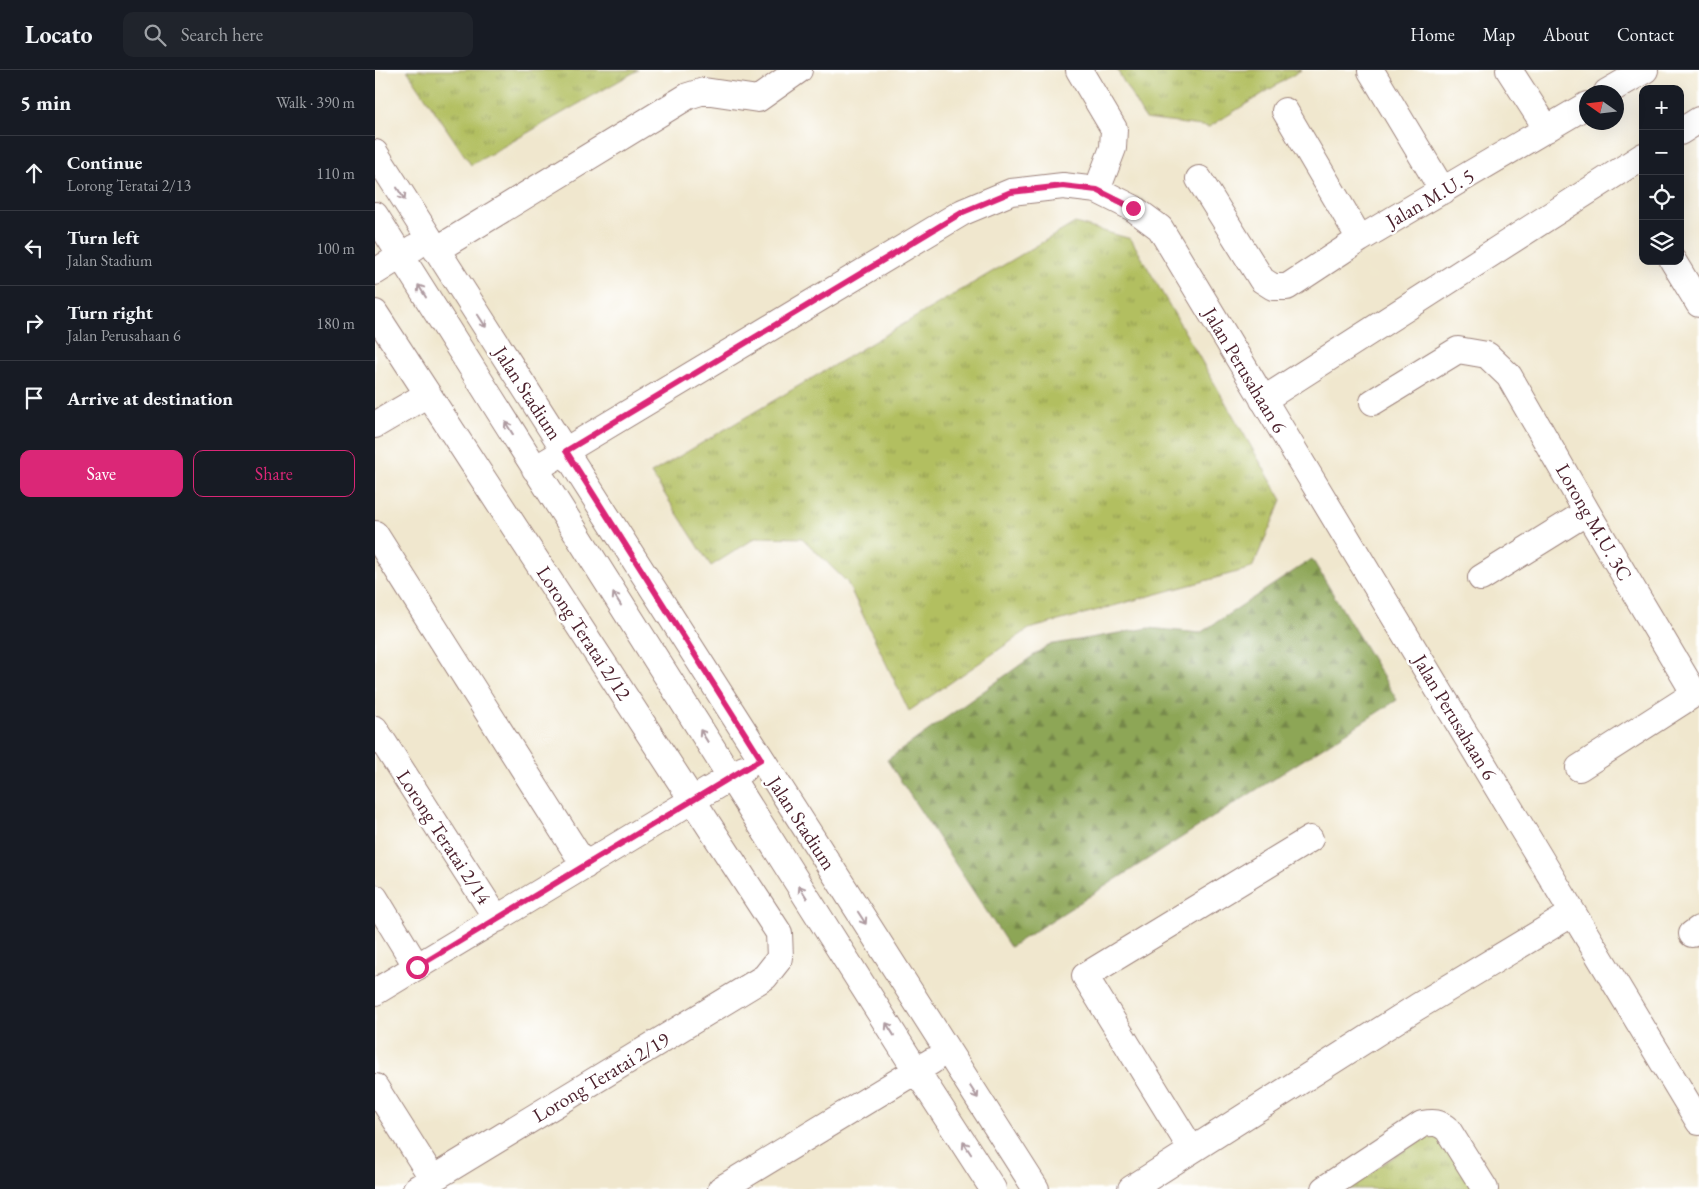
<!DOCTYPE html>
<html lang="en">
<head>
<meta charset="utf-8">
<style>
  :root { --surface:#171b24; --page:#20242c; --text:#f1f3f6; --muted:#9ea1a6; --line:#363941; --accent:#db2777 }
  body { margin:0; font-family:"EB Garamond",serif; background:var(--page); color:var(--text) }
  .controls { position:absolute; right:15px; top:15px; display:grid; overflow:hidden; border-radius:10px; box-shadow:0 5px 20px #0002 }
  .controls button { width:45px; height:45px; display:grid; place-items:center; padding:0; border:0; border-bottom:1px solid var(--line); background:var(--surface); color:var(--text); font:25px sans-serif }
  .compass { position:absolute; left:1204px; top:15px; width:45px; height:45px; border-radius:50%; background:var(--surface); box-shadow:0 5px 20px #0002; rotate:284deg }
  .stop { position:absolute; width:15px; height:15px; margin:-11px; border:4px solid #db2777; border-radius:50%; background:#fff }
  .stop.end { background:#db2777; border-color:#fff; box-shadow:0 1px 5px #0008 }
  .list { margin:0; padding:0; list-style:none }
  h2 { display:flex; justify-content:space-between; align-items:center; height:65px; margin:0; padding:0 20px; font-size:21px }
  h2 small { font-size:16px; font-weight:400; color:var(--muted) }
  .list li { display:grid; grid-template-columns:32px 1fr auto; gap:15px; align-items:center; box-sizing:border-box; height:75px; padding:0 20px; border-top:1px solid var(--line) }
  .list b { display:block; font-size:19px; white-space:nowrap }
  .list p { margin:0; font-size:16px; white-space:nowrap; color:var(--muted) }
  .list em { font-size:16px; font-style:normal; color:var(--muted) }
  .actions { display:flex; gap:10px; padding:15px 20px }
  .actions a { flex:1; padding:11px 0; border:1px solid var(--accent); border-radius:10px; text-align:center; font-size:18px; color:var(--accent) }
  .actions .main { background:var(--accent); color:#fff }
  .icon { flex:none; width:28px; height:28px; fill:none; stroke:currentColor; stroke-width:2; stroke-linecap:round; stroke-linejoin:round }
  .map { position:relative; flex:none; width:1324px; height:1119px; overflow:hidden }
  header { display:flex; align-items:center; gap:30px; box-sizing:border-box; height:70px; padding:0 25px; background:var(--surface); border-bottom:1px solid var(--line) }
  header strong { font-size:24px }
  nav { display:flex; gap:28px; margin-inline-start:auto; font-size:18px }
  .search { width:350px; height:45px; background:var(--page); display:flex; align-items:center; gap:12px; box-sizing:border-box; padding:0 18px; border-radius:10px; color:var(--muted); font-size:19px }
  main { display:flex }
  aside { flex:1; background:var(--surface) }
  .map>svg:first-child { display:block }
</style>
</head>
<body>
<header>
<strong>Locato</strong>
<div class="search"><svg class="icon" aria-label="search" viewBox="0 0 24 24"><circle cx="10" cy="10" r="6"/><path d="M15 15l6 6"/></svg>Search here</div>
<nav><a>Home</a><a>Map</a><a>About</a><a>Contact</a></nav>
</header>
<main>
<aside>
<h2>5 min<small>Walk · 390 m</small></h2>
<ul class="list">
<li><svg class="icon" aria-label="ahead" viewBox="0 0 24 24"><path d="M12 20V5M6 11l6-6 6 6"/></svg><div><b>Continue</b><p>Lorong Teratai 2/13</p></div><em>110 m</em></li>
<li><svg class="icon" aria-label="left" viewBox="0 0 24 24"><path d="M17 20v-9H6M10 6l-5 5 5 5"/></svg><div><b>Turn left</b><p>Jalan Stadium</p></div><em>100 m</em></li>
<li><svg class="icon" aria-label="right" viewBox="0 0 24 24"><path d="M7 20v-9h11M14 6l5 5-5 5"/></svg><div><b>Turn right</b><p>Jalan Perusahaan 6</p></div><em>180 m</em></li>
<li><svg class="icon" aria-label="arrive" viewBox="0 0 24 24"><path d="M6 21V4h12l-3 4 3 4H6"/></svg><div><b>Arrive at destination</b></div></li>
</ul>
<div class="actions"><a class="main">Save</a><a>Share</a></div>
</aside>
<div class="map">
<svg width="1324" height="1119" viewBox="0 0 1324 1119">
  <defs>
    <pattern id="grass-tufts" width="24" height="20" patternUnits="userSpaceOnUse" patternTransform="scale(1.25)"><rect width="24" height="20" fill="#b2bf61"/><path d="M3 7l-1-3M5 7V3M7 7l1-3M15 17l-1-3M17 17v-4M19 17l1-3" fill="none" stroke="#939b50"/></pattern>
    <pattern id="forest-firs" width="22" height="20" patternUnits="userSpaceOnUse" patternTransform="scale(1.25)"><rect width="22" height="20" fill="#8da657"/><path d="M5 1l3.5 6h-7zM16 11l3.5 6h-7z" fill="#758748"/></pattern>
  </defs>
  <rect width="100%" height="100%" fill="#fff"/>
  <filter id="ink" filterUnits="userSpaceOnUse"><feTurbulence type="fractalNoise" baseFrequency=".02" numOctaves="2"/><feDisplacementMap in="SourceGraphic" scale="10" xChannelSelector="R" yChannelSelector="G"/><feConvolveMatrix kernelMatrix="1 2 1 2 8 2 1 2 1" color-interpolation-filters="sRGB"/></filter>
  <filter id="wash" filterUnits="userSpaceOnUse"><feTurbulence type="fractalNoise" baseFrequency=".0096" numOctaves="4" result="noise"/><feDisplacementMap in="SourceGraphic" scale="20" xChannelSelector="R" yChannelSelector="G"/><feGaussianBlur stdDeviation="1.12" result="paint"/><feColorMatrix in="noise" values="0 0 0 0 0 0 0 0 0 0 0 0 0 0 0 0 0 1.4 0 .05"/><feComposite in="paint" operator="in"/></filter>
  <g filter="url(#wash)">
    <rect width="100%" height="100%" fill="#f0e7ce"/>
    <path fill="url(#grass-tufts)" stroke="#7e6f46" d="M 32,0 L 263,0 L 96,95 Z
      M 742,0 L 926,0 L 834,57 L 770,49 Z
      M 700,153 L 756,169 L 907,430 L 877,498 L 654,559 L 534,641 L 472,512 L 427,468 L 382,467 L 336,496 L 276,403 Z
      M 1067,1057 L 1104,1119 L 967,1119 Z"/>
    <path fill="url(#forest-firs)" stroke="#6c6241" d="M 937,489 L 1022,630 L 635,877 L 512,690 L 673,575 L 774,558 L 825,563 Z"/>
  </g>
  <g filter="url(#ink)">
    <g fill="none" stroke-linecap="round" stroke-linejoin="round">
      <defs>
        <path id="minor" d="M 704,0 L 739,59 L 738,78 L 722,120
          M 1134,0 L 1172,59
          M 996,1 L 1068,121
          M 1232,22 L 1270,0
          M 910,41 L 985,169
          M 1305,62 L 1324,50
          M 0,83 L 661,1119
          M 824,109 L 887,210 L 898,217 L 912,217 L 985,169 L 1212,35
          M 0,145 L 541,1000 L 618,1119
          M 61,180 L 313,26 L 329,21 L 383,29 L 424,0
          M 1298,191 L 1324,234
          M 0,202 L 40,177
          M 0,243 L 404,863 L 405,888 L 390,907 L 41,1119
          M 888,330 L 1268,86
          M 998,332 L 1083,280 L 1112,285 L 1134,306 L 1212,442 L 1320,624
          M 0,355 L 53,324
          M 160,399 L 588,142 L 636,122 L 688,116 L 722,120 L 758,138 L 785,158 L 1324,1052
          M 0,464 L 210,796
          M 1106,508 L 1212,442
          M 0,659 L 122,849
          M 1204,698 L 1324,621
          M 0,828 L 42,897
          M 1317,864 L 1324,859
          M 0,922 L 369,699
          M 0,1017 L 58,1109
          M 817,1080 L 710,906 L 935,769
          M 346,1119 L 557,991
          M 756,1119 L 1042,937 L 1198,843
          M 949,1119 L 1047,1054 C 1059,1052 1064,1052 1073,1060 L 1110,1119"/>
      </defs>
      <use href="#minor" stroke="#9d837c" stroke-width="28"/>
      <use href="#minor" stroke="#fff" stroke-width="26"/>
    </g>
    <defs><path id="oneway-shaft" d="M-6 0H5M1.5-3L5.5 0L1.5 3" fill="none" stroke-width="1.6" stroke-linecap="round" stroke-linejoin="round" transform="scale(1.25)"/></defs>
    <g stroke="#ae9aa0">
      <use href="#oneway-shaft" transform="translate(26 124) rotate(58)"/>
      <use href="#oneway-shaft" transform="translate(47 221) rotate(-122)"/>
      <use href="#oneway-shaft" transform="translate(107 251) rotate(57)"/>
      <use href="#oneway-shaft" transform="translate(134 358) rotate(-122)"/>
      <use href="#oneway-shaft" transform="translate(242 529) rotate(-122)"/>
      <use href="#oneway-shaft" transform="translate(329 666) rotate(-122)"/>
      <use href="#oneway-shaft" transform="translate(428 822) rotate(-122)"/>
      <use href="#oneway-shaft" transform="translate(487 848) rotate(57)"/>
      <use href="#oneway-shaft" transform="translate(515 959) rotate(-122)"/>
      <use href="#oneway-shaft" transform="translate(599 1022) rotate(57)"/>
      <use href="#oneway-shaft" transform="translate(592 1078) rotate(-123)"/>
    </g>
  </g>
  <g fill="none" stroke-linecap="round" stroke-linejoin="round" filter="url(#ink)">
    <path stroke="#db2777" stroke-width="6" d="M 42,897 L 386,689 L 191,381 L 588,142 L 636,122 L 688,116 L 722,120 L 758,138"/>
  </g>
  <g text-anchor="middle" stroke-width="5" stroke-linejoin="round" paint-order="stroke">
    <g font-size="20" fill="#4a1f2b" stroke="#fff">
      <text transform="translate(1055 128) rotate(-30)" y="7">Jalan M.U. 5</text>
      <text transform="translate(870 300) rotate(59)" y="7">Jalan Perusahaan 6</text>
      <text transform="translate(153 323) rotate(57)" y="7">Jalan Stadium</text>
      <text transform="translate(1219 452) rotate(60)" y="7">Lorong M.U. 3C</text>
      <text transform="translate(209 563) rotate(57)" y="7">Lorong Teratai 2/12</text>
      <text transform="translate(1080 647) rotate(59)" y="7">Jalan Perusahaan 6</text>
      <text transform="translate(427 753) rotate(57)" y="7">Jalan Stadium</text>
      <text transform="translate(69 767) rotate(57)" y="7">Lorong Teratai 2/14</text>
      <text transform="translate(226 1007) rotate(-31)" y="7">Lorong Teratai 2/19</text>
    </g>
  </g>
</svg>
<div class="controls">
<button>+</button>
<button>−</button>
<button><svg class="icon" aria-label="locate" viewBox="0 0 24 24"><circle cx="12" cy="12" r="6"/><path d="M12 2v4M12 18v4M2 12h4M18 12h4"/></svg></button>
<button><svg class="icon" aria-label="layers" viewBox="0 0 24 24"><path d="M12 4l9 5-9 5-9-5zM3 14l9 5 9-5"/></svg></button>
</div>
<svg class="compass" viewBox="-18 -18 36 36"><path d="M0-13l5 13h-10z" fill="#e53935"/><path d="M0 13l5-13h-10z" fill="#9ea1a6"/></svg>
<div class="stop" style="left:42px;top:897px"></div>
<div class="stop end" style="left:758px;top:138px"></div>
</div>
</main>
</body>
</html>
